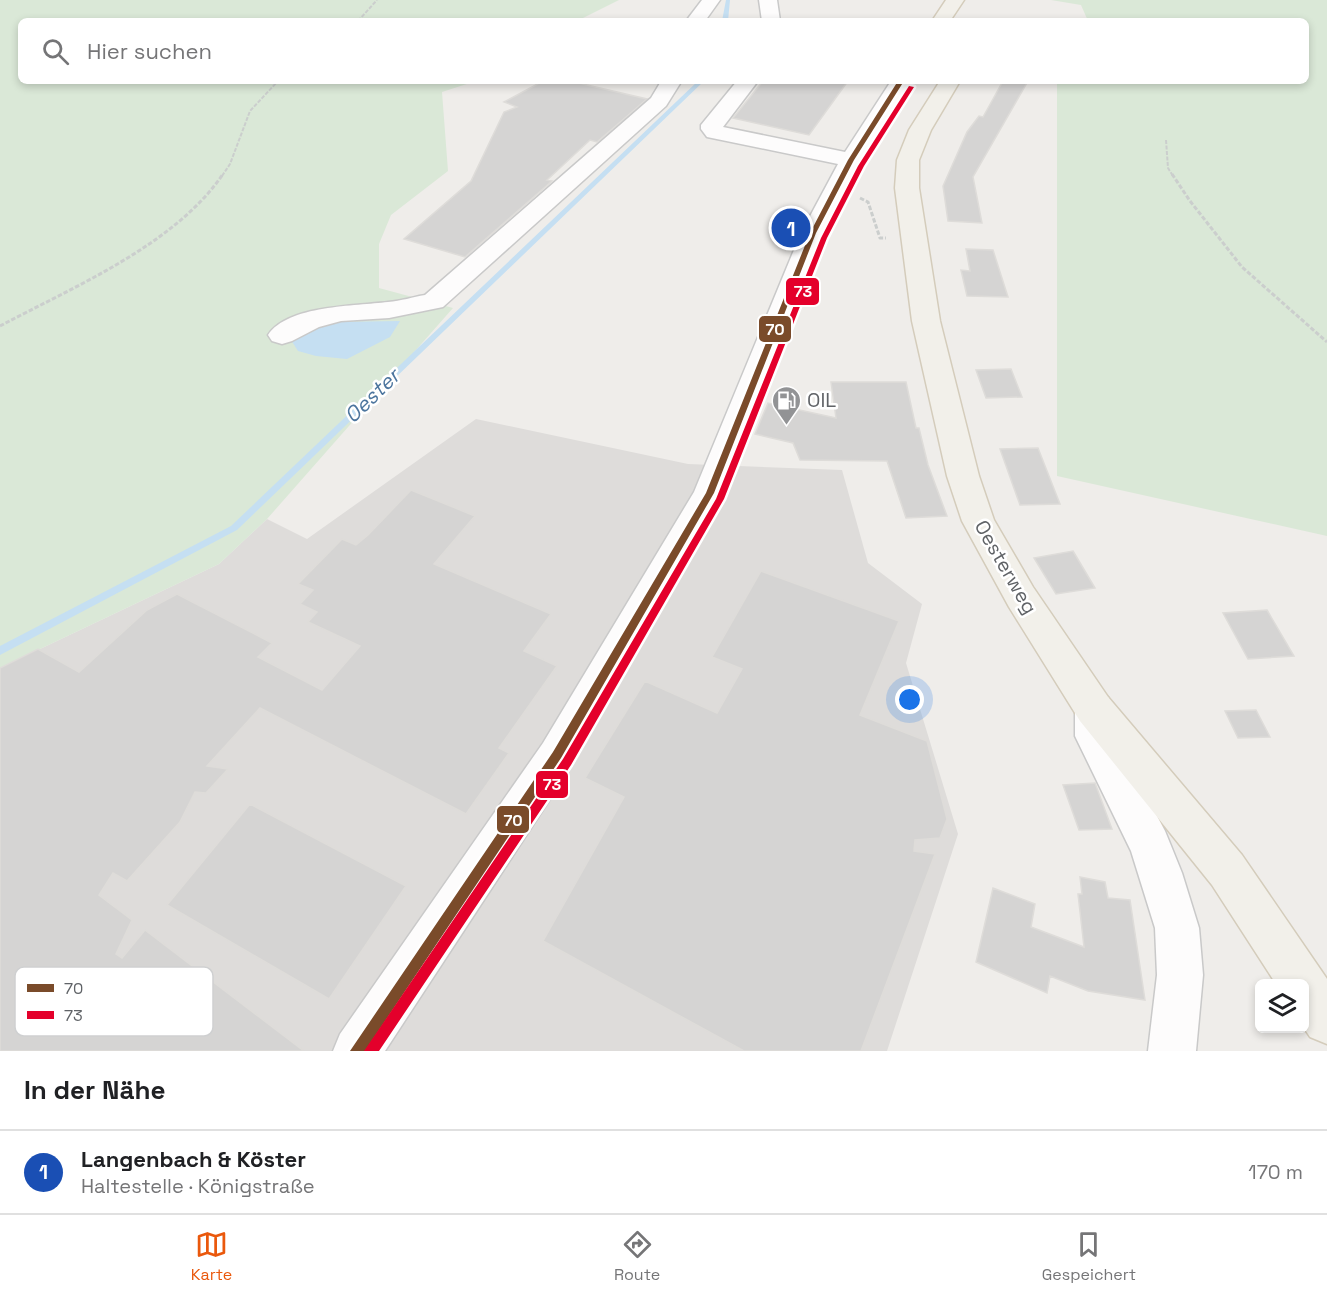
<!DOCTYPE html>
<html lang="de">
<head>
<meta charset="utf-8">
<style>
  :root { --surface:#fff; --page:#f2f2f2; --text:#202124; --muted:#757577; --line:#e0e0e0; --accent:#ea580c }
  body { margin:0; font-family:"Space Grotesk",sans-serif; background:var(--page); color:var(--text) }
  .controls { position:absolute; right:18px; bottom:18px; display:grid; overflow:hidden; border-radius:9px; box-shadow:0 3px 9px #0003 }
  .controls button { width:54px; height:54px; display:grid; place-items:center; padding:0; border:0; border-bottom:2px solid var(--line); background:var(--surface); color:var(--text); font:30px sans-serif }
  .you { position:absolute; left:910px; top:700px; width:21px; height:21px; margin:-15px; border:4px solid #fff; border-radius:50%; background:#1a73e8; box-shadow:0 0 0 9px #1a73e833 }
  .badge { display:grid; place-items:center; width:39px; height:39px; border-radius:50%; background:var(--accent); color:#fff; font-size:20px; font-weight:700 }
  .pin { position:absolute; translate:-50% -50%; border:3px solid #fff; box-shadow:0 2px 6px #0006 }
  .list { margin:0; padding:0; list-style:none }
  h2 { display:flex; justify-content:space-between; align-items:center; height:78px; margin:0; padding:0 24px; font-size:26px }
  h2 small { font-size:20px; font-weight:400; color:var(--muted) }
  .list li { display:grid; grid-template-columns:39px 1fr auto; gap:18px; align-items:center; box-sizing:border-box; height:84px; padding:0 24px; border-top:2px solid var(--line) }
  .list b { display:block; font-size:22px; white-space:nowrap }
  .list p { margin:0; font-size:20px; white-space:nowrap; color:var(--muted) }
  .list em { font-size:20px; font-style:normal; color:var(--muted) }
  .icon { flex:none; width:33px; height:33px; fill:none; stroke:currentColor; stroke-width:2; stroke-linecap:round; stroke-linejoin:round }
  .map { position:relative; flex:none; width:1327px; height:1051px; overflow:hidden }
  .search { position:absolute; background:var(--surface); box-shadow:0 3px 9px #0003; left:18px; right:18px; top:18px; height:66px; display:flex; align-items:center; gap:15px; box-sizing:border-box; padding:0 21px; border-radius:9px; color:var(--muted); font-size:22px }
  .sheet { height:162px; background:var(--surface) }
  nav { display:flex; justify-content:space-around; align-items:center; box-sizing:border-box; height:84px; border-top:2px solid var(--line); background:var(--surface); font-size:16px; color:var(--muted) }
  nav a { display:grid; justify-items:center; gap:3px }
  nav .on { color:var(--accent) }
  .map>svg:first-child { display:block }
</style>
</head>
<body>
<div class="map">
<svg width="1327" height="1051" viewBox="0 0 1327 1051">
  <rect width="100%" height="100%" fill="#efedea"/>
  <path fill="#dedcda" d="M 476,419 L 688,464 L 842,470 L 868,563 L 922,604 L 906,663 L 958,834 L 887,1051 L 0,1051 L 0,668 L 219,564 L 267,519 L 307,539 Z"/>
  <path fill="#dae8d7" d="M 0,0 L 619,0 L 577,21 L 21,21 L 21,81 L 476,81 L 442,92 L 448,171 L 391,215 L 379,244 L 379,288 L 453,308 L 267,519 L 219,564 L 0,668 Z
    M 1051,0 L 1327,0 L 1327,536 L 1057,476 L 1057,81 L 1306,81 L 1306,21 L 1088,21 L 1081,5 Z"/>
  <path fill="#c5dff2" d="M 400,321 L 390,337 L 347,359 L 316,356 L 298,351 L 291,340 L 333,322 Z"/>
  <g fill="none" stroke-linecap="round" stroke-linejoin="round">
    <path fill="#c5dff2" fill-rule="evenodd" d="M 726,0 L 730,0 L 728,21 L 722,21 Z
      M 698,81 L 704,81 L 237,530 L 0,655 L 0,646 L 231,526 Z"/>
  </g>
  <path fill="#d5d4d3" stroke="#dedcd9" stroke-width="1.5" d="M 543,81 L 570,81 L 647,99 L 597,142 L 590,140 L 547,180 L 552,181 L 465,257 L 404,239 L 471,181 L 504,112 L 517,107 L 504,102 Z
    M 763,81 L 848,81 L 809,135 L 733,118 Z
    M 1003,81 L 1028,81 L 973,177 L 982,223 L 948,221 L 943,186 L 967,132 L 979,116 L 983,117 Z
    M 966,249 L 993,250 L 1008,297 L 967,296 L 961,270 L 970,271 Z
    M 1011,369 L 1022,397 L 986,398 L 976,370 Z
    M 831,382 L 906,382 L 916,428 L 919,428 L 928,465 L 947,516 L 906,518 L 887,461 L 800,460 L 793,443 L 755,434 L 768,403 L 836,418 Z
    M 1038,448 L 1060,504 L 1020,505 L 1000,449 Z
    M 411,490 L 475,516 L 434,564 L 551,614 L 524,651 L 557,666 L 499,748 L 509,753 L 466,814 L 260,708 L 207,766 L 228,769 L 206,793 L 195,792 L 180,822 L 127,881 L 113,873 L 99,895 L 132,920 L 116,954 L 122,958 L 145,930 L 304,1051 L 0,1051 L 0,668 L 38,649 L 79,672 L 147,610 L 177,594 L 272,643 L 258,657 L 322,690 L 360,646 L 308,622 L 317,612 L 300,604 L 313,590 L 298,584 L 342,539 L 356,545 L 368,535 Z
    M 1073,551 L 1095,588 L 1056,594 L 1034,558 Z
    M 761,571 L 899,621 L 860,715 L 927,741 L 947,819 L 940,838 L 915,840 L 914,851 L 935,854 L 861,1051 L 744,1051 L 543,941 L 624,797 L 585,778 L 645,681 L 717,713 L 742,669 L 712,657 Z
    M 1267,610 L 1294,656 L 1248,659 L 1223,613 Z
    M 1256,710 L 1270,737 L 1238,738 L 1225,711 Z
    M 1095,783 L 1112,829 L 1079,830 L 1063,785 Z
    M 250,804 L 406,886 L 329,999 L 167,905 Z
    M 1080,877 L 1105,882 L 1108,898 L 1130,900 L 1145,1000 L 1088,991 L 1050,976 L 1047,993 L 976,962 L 993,888 L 1035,904 L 1031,927 L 1084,947 L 1078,894 L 1082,894 Z"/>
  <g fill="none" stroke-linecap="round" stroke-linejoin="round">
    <defs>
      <path id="minor" d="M 702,0 L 720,0 L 705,21 L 686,21 Z
        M 759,0 L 777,0 L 780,21 L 762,21 Z
        M 659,81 L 681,82 L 666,106 L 443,307 L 389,318 L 341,321 L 319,327 L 292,341 L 282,344 L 272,341 L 268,335 C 288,305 356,306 388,302 C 401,301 413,297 425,295 L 651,98 L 660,83 Z
        M 737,81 L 758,81 L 723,127 L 845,152 L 891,81 L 911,81 L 862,160 L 825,233 L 726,493 L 571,767 L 385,1051 L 333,1051 L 340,1034 L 543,743 L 694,492 L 801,233 L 838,164 L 707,137 L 701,129 L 701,125 Z
        M 1094,693 L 1108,697 L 1113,709 L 1114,735 L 1165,831 L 1182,873 L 1199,928 L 1203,975 L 1196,1051 L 1148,1051 L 1157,975 L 1155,928 L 1131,851 L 1075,736 L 1075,709 L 1080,697 Z"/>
      <path id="major" d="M 946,0 L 964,0 L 950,21 L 932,21 Z
        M 940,81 L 960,81 L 931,130 L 919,160 L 919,188 L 940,321 L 979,476 L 994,520 L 1033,587 L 1108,697 L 1242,855 L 1327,979 L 1327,1044 L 1310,1037 L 1304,1028 L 1304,984 L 1276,984 L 1212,885 L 1080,721 L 1009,607 L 962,521 L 947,476 L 912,321 L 895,188 L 897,160 L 909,130 Z"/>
    </defs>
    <use href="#minor" stroke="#c9c9c9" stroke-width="3"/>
    <use href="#major" stroke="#d4ccbb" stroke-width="3"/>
    <path stroke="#cbcecd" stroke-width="2" stroke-dasharray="4 1.5" stroke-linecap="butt" d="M 358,21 L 377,0
      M 1166,140 L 1168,168 L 1173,176
      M 222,176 L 230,164 L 250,111 L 278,81"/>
    <path stroke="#cbcecd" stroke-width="3" stroke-dasharray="4.5 2" stroke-linecap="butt" d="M 1172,174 L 1190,201 L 1242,267 L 1327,342
      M 860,198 L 868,202 L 880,238 L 886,238
      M 0,326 C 73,287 175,245 223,174"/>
    <use href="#minor" fill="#fdfcfc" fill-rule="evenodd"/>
    <use href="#major" fill="#f2f0ea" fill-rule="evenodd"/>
    <defs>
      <path id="bus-1" d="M 898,81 L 904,81 L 854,160 L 816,233 L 714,493 L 561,758 L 365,1051 L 350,1051 L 553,752 L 706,493 L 810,233 L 848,160 Z"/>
      <path id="bus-2" d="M 909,86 L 914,87 L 864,166 L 827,238 L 724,499 L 571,765 L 379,1051 L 364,1051 L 563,759 L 716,499 L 821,238 L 858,166 Z"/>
    </defs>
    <use href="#bus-1" stroke="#fff" stroke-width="5"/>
    <use href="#bus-2" stroke="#fff" stroke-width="5"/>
    <use href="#bus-1" fill="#7a4b2a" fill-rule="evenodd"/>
    <use href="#bus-2" fill="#e4002b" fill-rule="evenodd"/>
  </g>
  <defs>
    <symbol id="fuel-pin" viewBox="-11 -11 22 30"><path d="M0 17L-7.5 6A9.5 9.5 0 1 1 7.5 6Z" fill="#929395" stroke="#fff"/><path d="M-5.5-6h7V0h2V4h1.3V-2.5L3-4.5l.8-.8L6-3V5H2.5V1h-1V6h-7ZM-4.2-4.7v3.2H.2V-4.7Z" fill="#fff"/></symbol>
  </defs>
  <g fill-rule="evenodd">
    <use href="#fuel-pin" x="770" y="384" width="33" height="45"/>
  </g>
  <g text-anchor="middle" stroke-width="5" stroke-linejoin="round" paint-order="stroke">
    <g font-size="20" fill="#606367" stroke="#fff" text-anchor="start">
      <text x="807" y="407">OIL</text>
    </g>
    <g font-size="20" fill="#606367" stroke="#fff">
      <text transform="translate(1006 567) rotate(60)" y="7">Oesterweg</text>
    </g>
    <g font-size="21" font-style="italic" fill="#4c759e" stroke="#fff">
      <text transform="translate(372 396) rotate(-44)" y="7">Oester</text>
    </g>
  </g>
  <rect x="15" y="967" width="198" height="69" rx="9" fill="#fff" stroke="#cfd0d1" stroke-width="1.5"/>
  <rect x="27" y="984" width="27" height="8" fill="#7a4b2a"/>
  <rect x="27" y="1011" width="27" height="8" fill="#e4002b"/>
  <g font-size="16" fill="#606367">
    <text x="64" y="994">70</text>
    <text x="64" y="1021">73</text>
  </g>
  <g stroke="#fff" stroke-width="2">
    <rect x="785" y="277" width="35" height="29" rx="6" fill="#e4002b"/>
    <rect x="758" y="315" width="34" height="28" rx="6" fill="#7a4b2a"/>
    <rect x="535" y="770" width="34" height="29" rx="6" fill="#e4002b"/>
    <rect x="496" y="805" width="34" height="29" rx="6" fill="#7a4b2a"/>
  </g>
  <g font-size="16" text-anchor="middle" font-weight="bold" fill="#fff">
    <text x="803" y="297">73</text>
    <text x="775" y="335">70</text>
    <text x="552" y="790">73</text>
    <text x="513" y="826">70</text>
  </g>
</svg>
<div class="controls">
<button><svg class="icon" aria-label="layers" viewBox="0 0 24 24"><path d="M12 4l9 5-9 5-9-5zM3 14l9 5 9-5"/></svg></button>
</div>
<div class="you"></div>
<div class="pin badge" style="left:791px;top:228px;background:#1a4fb4">1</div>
<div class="search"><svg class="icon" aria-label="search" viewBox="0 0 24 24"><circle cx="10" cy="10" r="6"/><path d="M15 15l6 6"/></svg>Hier suchen</div>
</div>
<section class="sheet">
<h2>In der Nähe<small></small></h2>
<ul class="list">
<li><span class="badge" style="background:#1a4fb4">1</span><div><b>Langenbach &amp; Köster</b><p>Haltestelle · Königstraße</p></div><em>170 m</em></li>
</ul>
</section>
<nav>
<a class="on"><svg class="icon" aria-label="map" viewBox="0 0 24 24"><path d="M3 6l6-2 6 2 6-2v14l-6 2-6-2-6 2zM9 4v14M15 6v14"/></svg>Karte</a>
<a><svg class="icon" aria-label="directions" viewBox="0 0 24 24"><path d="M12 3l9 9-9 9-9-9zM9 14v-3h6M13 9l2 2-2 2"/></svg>Route</a>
<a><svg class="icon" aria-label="saved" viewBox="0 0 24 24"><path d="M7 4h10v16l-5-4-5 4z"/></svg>Gespeichert</a>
</nav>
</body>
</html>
